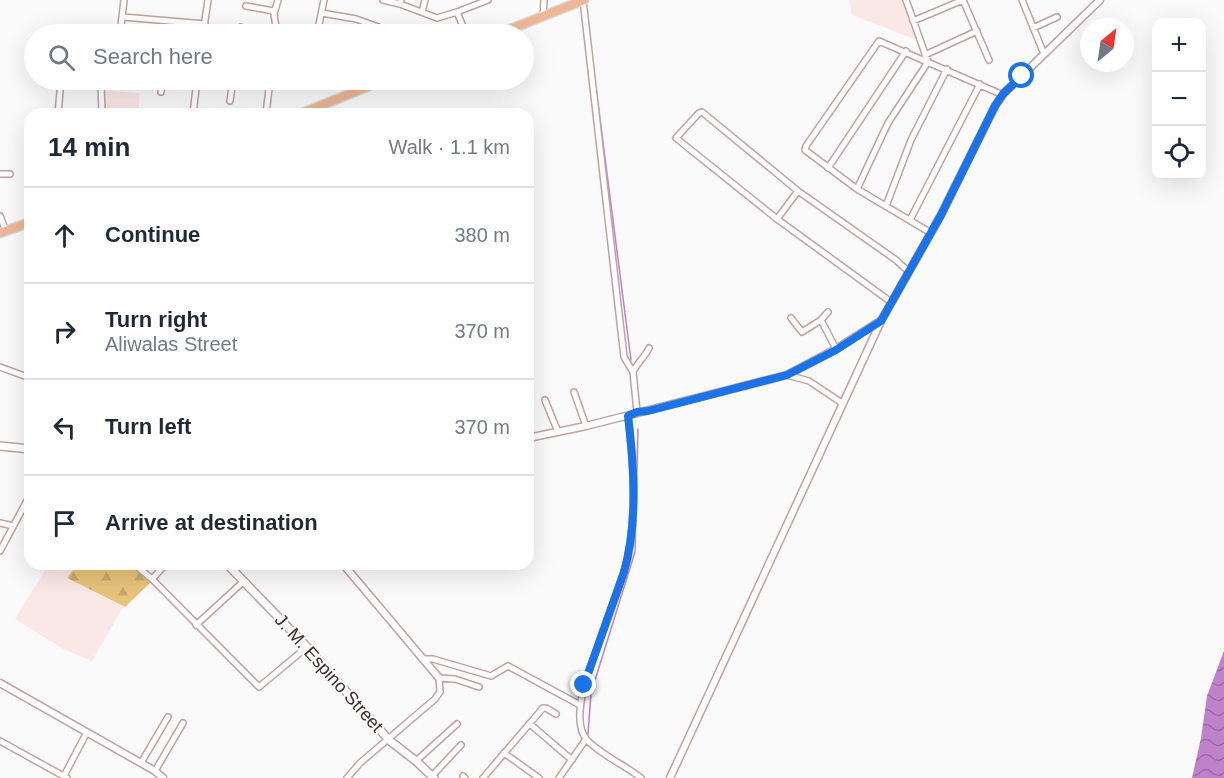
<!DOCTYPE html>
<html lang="en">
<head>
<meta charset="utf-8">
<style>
  :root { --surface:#fff; --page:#f6f6f7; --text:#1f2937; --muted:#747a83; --line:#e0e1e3 }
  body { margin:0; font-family:Helvetica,sans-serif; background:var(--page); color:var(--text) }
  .controls { position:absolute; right:18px; top:18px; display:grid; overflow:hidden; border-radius:12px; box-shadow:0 6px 24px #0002 }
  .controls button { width:54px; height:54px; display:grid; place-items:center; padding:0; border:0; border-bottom:2px solid var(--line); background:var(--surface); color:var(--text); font:30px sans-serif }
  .compass { position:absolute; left:1080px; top:18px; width:54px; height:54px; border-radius:50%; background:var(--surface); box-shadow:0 6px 24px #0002; rotate:29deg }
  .stop { position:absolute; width:18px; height:18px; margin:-14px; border:4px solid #1a73e8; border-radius:50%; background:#fff }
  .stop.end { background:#1a73e8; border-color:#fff; box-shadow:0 2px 6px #0008 }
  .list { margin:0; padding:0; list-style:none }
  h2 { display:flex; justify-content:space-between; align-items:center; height:78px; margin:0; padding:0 24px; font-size:26px }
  h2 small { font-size:20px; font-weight:400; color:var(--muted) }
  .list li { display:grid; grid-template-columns:39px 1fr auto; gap:18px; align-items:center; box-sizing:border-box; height:96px; padding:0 24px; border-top:2px solid var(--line) }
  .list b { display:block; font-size:22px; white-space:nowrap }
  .list p { margin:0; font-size:20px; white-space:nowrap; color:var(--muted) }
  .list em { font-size:20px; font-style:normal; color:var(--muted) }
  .icon { flex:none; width:33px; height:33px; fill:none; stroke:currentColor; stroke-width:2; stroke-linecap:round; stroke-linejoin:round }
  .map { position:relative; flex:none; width:1224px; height:778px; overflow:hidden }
  .search { position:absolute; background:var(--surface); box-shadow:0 6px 24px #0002; left:24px; top:24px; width:510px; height:66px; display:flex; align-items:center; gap:15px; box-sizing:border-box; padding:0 21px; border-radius:33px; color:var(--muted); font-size:22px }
  .panel { position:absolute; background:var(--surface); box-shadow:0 6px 24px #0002; left:24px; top:108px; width:510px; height:462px; border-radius:18px }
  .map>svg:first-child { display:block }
</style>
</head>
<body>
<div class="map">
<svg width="1224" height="778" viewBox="0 0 1224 778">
  <defs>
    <pattern id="forest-firs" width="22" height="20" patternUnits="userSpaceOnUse" patternTransform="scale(1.5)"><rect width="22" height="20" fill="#e8c37a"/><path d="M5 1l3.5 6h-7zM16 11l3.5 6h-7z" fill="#c8a86a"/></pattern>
    <pattern id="water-waves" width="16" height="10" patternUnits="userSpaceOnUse" patternTransform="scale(1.5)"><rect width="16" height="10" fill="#be82cc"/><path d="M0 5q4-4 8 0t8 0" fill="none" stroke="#9c6ba6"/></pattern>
  </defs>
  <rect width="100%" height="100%" fill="#fafafa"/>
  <path fill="#fae8e7" d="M 849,0 L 902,0 L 917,40 L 852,15 Z
    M 104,90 L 139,93 L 139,114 L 103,114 Z
    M 49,564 L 77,564 L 67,578 L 123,607 L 92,661 L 63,649 L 15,619 Z"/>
  <path fill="url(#forest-firs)" d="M 77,564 L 131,564 L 152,581 L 125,607 L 67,578 Z"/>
  <path fill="url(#water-waves)" d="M 1224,651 L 1224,778 L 1192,778 L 1201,738 L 1207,696 Z"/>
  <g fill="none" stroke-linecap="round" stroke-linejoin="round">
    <path stroke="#be82cc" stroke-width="1.5" d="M 596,88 L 631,360
      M 588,734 L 591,693 L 635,552 L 638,429"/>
    <defs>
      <path id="minor" d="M 383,0 L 400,4
        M 401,0 L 400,4 L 437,18 L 457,12 L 466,34
        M 583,0 L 624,357 L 633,372 L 637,412
        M 963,0 L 989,60
        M 1022,0 L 1044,54
        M 246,6 L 274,11
        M 422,12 L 425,0
        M 457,12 L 488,0
        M 322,13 L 356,19 L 398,34
        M 543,16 L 544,0
        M 123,17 L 205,24
        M 913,21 L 963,0
        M 1033,28 L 1057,17
        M 120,34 L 124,0
        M 203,34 L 208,0
        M 239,34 L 241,27
        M 277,34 L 274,14 L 278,0
        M 317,34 L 324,0
        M 925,55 L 977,31
        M 61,83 L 101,85 L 102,114
        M 161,92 L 162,80
        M 230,101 L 233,80
        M 58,114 L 61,80
        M 193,114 L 197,80
        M 266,114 L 270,80
        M 828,168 L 906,51
        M 0,174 L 10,174
        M 857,189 L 888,123 L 928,62 L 906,0
        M 886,206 L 911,140 L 947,69
        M 0,216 L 6,231
        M 777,219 L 798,191
        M 910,220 L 980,84
        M 931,233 L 857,189 L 805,150 L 806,146 L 879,41 L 1003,95
        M 891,302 L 777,219 L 676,138 L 699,113 L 702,112 L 798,191 L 896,260 L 909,272
        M 791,318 L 802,332 L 821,320 L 836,349
        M 821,320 L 828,312
        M 0,367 L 30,378
        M 633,372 C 637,363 645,357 649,348
        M 787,375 L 809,381 L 842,403
        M 574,392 L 586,426
        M 545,400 L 558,432
        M 628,416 C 634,466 638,523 624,572 L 584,685 C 581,700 575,727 587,740 C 601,755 625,765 641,778
        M 0,523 L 13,526
        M 0,551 L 30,495
        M 134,564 L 152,579 L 259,687 L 307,647
        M 152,579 L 166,564
        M 196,625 L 244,581
        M 424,659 L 433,659 L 491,676 L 508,666 L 580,705
        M 530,724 L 572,760
        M 0,741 L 67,778
        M 504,753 L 539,778
        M 416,761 L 457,724
        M 141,763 L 168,717
        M 155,771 L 183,723
        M 64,776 L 87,732
        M 432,776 L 461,745
        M 463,776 L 465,778
        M 347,778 L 360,763 L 435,699 L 440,692 L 439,678 L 455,679 L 479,687
        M 483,778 L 543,708 L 546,708 L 556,714
        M 559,778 L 586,739"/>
      <path id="tertiary" d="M 528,438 L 586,426 L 787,375 L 836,349 L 880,321
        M 343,564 L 439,678
        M 0,683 L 155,771 L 163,778
        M 670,778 L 881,321 L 941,215 L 995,106 L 1004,93 L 1100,0"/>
      <path id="secondary" d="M 0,446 L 30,449
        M 227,564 L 307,647 L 389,740 L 416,761 L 434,778"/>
      <path id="trunk" d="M 498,34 L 584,0
        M 300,114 L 384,80
        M 0,233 L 30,222"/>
    </defs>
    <use href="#minor" stroke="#c3a1a0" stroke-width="8"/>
    <use href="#tertiary" stroke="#c3a1a0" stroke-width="9"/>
    <use href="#secondary" stroke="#c3a1a0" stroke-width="10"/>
    <use href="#trunk" stroke="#d8d5d5" stroke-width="11"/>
    <use href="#minor" stroke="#fff" stroke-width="5"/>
    <use href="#tertiary" stroke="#fff" stroke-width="6"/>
    <use href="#secondary" stroke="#fff" stroke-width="7"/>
    <use href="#trunk" stroke="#eeb694" stroke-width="8"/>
  </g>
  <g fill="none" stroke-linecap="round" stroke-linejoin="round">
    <path stroke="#1a73e8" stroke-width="8" d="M 584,685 L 624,572 C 638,523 634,466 628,416 L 637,412 L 648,411 L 787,375 L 836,350 L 881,321 L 941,215 L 995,106 L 1003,94 L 1022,76"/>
  </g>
  <g text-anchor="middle" stroke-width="4.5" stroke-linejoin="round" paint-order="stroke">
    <g font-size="18" fill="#3b2d2c" stroke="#fafafa">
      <text transform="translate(329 673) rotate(48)" y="6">J. M. Espino Street</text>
    </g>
  </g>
</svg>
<div class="controls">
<button>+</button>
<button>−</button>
<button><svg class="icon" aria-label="locate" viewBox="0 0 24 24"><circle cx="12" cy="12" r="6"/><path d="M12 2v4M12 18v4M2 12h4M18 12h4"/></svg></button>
</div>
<svg class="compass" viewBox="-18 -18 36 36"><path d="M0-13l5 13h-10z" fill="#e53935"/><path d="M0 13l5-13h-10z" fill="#747a83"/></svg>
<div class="stop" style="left:1022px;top:76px"></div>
<div class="stop end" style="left:584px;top:685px"></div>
<div class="search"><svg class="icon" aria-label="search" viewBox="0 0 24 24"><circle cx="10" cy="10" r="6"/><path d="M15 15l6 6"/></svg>Search here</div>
<section class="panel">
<h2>14 min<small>Walk · 1.1 km</small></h2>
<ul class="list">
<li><svg class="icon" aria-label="ahead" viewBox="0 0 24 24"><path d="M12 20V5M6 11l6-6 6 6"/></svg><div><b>Continue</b></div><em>380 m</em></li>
<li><svg class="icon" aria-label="right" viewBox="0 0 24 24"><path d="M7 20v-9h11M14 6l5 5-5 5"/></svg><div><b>Turn right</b><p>Aliwalas Street</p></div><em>370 m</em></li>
<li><svg class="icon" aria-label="left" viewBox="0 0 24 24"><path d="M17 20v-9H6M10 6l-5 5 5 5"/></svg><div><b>Turn left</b></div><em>370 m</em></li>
<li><svg class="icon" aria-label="arrive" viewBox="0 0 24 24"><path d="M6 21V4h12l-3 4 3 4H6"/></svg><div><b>Arrive at destination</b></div></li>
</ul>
</section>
</div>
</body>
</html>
